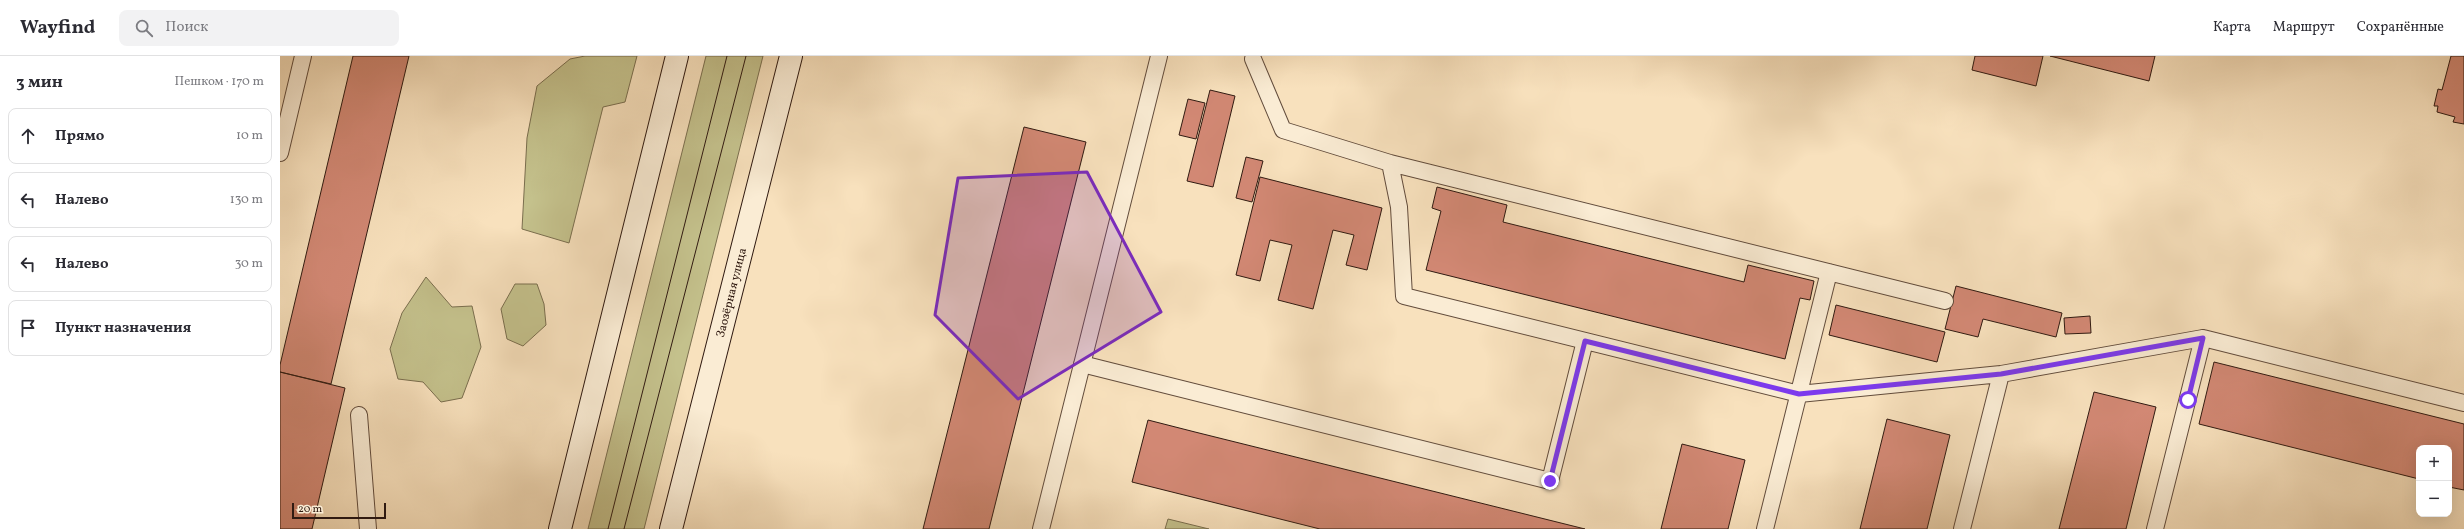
<!DOCTYPE html>
<html lang="ru">
<head>
<meta charset="utf-8">
<style>
  :root { --surface:#fff; --page:#f2f2f3; --text:#2b2b33; --muted:#7c7c81; --line:#e1e1e2 }
  body { margin:0; font-family:Vollkorn,serif; background:var(--page); color:var(--text) }
  .controls { position:absolute; right:12px; bottom:12px; display:grid; overflow:hidden; border-radius:8px; box-shadow:0 4px 16px #0002 }
  .controls button { width:36px; height:36px; display:grid; place-items:center; padding:0; border:0; border-bottom:1px solid var(--line); background:var(--surface); color:var(--text); font:20px sans-serif }
  .scale { position:absolute; left:12px; bottom:10px; width:94px; box-sizing:border-box; padding-left:4px; border:2px solid #301a11; border-top:0; font-size:11px; line-height:14px; white-space:nowrap; color:#301a11; -webkit-text-stroke:3px #faecd4; paint-order:stroke }
  .stop { position:absolute; width:12px; height:12px; margin:-9px; border:3px solid #7c3aed; border-radius:50%; background:#fff }
  .stop.end { background:#7c3aed; border-color:#fff; box-shadow:0 1px 4px #0008 }
  .list { margin:0; padding:0; list-style:none }
  h2 { display:flex; justify-content:space-between; align-items:center; height:52px; margin:0; padding:0 16px; font-size:17px }
  h2 small { font-size:13px; font-weight:400; color:var(--muted) }
  .list li { display:grid; grid-template-columns:26px 1fr auto; gap:12px; align-items:center; box-sizing:border-box; height:56px; margin:0 8px 8px; padding:0 8px; border:1px solid var(--line); border-radius:8px }
  .list b { display:block; font-size:15px; white-space:nowrap }
  .list em { font-size:13px; font-style:normal; color:var(--muted) }
  .icon { flex:none; width:22px; height:22px; fill:none; stroke:currentColor; stroke-width:2; stroke-linecap:round; stroke-linejoin:round }
  .map { position:relative; flex:none; width:2184px; height:473px; overflow:hidden }
  header { display:flex; align-items:center; gap:24px; box-sizing:border-box; height:56px; padding:0 20px; background:var(--surface); border-bottom:1px solid var(--line) }
  header strong { font-size:19px }
  nav { display:flex; gap:22px; margin-inline-start:auto; font-size:14px }
  .search { width:280px; height:36px; background:var(--page); display:flex; align-items:center; gap:10px; box-sizing:border-box; padding:0 14px; border-radius:8px; color:var(--muted); font-size:15px }
  main { display:flex }
  aside { flex:1; background:var(--surface) }
  .map>svg:first-child { display:block }
</style>
</head>
<body>
<header>
<strong>Wayfind</strong>
<div class="search"><svg class="icon" aria-label="search" viewBox="0 0 24 24"><circle cx="10" cy="10" r="6"/><path d="M15 15l6 6"/></svg>Поиск</div>
<nav><a>Карта</a><a>Маршрут</a><a>Сохранённые</a></nav>
</header>
<main>
<aside>
<h2>3 мин<small>Пешком · 170 m</small></h2>
<ul class="list">
<li><svg class="icon" aria-label="ahead" viewBox="0 0 24 24"><path d="M12 20V5M6 11l6-6 6 6"/></svg><div><b>Прямо</b></div><em>10 m</em></li>
<li><svg class="icon" aria-label="left" viewBox="0 0 24 24"><path d="M17 20v-9H6M10 6l-5 5 5 5"/></svg><div><b>Налево</b></div><em>130 m</em></li>
<li><svg class="icon" aria-label="left" viewBox="0 0 24 24"><path d="M17 20v-9H6M10 6l-5 5 5 5"/></svg><div><b>Налево</b></div><em>30 m</em></li>
<li><svg class="icon" aria-label="arrive" viewBox="0 0 24 24"><path d="M6 21V4h12l-3 4 3 4H6"/></svg><div><b>Пункт назначения</b></div></li>
</ul>
</aside>
<div class="map">
<svg width="2184" height="473" viewBox="0 0 2184 473">
  <rect width="100%" height="100%" fill="#f8e1bd"/>
  <filter id="stains"><feTurbulence type="fractalNoise" baseFrequency=".005" numOctaves="4"/><feColorMatrix values="0 0 0 0 .2 0 0 0 0 .09 0 0 0 0 .02 0 0 0 .5 -.17"/></filter>
  <radialGradient id="worn" r=".72"><stop offset=".6" stop-color="#630" stop-opacity="0"/><stop offset="1" stop-color="#630" stop-opacity=".3"/></radialGradient>
  <path fill="#c4c18c" stroke="#7a6e4e" d="M 305,0 L 357,0 L 345,46 L 323,51 L 289,187 L 242,173 L 247,82 L 257,30 L 290,3 Z
    M 426,0 L 483,0 L 364,473 L 308,473 Z
    M 146,221 L 172,251 L 192,250 L 201,291 L 182,342 L 161,346 L 143,326 L 118,323 L 110,293 L 122,257 Z
    M 235,228 L 257,228 L 264,248 L 266,269 L 243,290 L 227,283 L 221,253 Z
    M 888,463 L 929,473 L 885,473 Z"/>
  <path fill="#d28874" stroke="#301a11" d="M 73,0 L 129,0 L 51,328 L 0,316 L 0,309 Z
    M 1695,0 L 1763,0 L 1756,30 L 1692,14 Z
    M 1770,0 L 1875,0 L 1869,25 Z
    M 2171,0 L 2184,0 L 2184,68 L 2173,66 L 2175,61 L 2157,56 L 2158,50 L 2154,50 L 2158,33 L 2162,34 Z
    M 930,34 L 955,40 L 933,131 L 907,125 Z
    M 908,43 L 925,47 L 916,83 L 899,79 Z
    M 744,71 L 806,86 L 709,473 L 643,473 Z
    M 966,101 L 983,105 L 972,146 L 956,142 Z
    M 980,121 L 1102,152 L 1087,214 L 1066,209 L 1074,179 L 1053,174 L 1033,253 L 998,244 L 1012,189 L 990,184 L 980,225 L 956,219 Z
    M 1157,131 L 1227,149 L 1223,166 L 1464,226 L 1468,209 L 1534,225 L 1530,244 L 1520,242 L 1505,303 L 1146,214 L 1161,155 L 1152,152 Z
    M 1676,230 L 1782,257 L 1776,281 L 1703,263 L 1698,281 L 1665,273 Z
    M 1556,249 L 1665,276 L 1657,306 L 1549,279 Z
    M 1810,260 L 1811,277 L 1785,278 L 1784,262 Z
    M 1934,306 L 2184,368 L 2184,434 L 2169,431 L 2169,392 L 2139,392 L 2139,423 L 1919,368 Z
    M 0,316 L 65,332 L 32,473 L 0,473 Z
    M 1814,336 L 1876,351 L 1846,473 L 1779,473 Z
    M 1607,363 L 1670,379 L 1647,473 L 1580,473 Z
    M 868,364 L 915,376 L 1305,473 L 1040,473 L 852,426 Z
    M 1402,388 L 1465,404 L 1448,473 L 1381,473 Z"/>
  <g fill="none" stroke-linecap="round" stroke-linejoin="round">
    <defs>
      <path id="lane" d="M 973,3 L 1003,74 L 1110,107 L 1119,151 L 1124,240 L 1519,338 L 1721,318 L 1923,282 L 2184,347
        M 0,97 L 23,0
        M 1110,107 L 1665,245
        M 802,308 L 1270,425 L 1305,285
        M 79,359 L 88,473
        M 761,473 L 879,0
        M 1485,473 L 1549,216
        M 1682,473 L 1721,318
        M 1875,473 L 1923,282"/>
      <g id="secondary">
        <path d="M 280,473 L 397,0"/>
        <path id="s1" d="M 391,473 L 511,0"/>
      </g>
    </defs>
    <use href="#lane" stroke="#624c3c" stroke-width="18"/>
    <use href="#secondary" stroke="#301a11" stroke-width="24"/>
    <use href="#lane" stroke="#faecd4" stroke-width="16"/>
    <use href="#secondary" stroke="#faecd4" stroke-width="22"/>
    <path stroke="#301a11" stroke-width="1" d="M 328,473 L 447,0
      M 344,473 L 466,0"/>
  </g>
  <g fill="none" stroke-linecap="round" stroke-linejoin="round">
    <path stroke="#7c3aed" stroke-width="5" d="M 1270,425 L 1305,285 L 1519,338 L 1721,318 L 1923,282 L 1908,344"/>
  </g>
  <path fill="#7b2cbf" fill-opacity="0.2" stroke="#7b2cbf" stroke-width="3" stroke-linejoin="round" d="M 807,116 L 881,256 L 738,343 L 655,259 L 678,122 Z"/>
  <g text-anchor="middle" stroke-width="3.5" stroke-linejoin="round" paint-order="stroke">
    <g font-size="12" fill="#301a11" stroke="#faecd4">
      <text dy="4" stroke="none"><textPath href="#s1" startOffset="244">Заозёрная улица</textPath></text>
    </g>
  </g>
  <rect width="100%" height="100%" filter="url(#stains)"/>
  <rect width="100%" height="100%" fill="url(#worn)"/>
</svg>
<div class="controls">
<button>+</button>
<button>−</button>
</div>
<div class="scale">20 m</div>
<div class="stop" style="left:1908px;top:344px"></div>
<div class="stop end" style="left:1270px;top:425px"></div>
</div>
</main>
</body>
</html>
